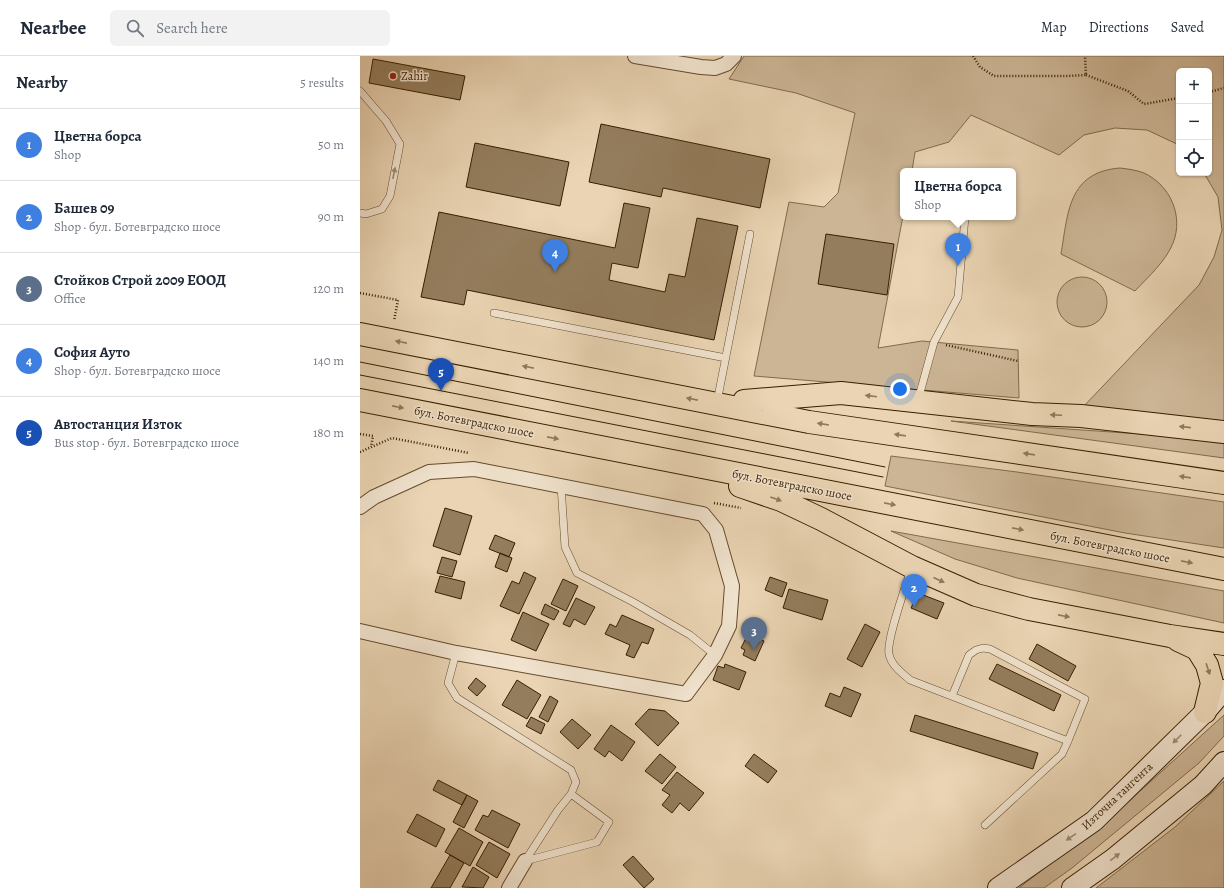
<!DOCTYPE html>
<html lang="en">
<head>
<meta charset="utf-8">
<style>
  :root { --surface:#fff; --page:#f2f2f3; --text:#1f2937; --muted:#747a83; --line:#e0e1e3; --accent:#8f2418 }
  body { margin:0; font-family:Alegreya,serif; background:var(--page); color:var(--text) }
  .controls { position:absolute; right:12px; top:12px; display:grid; overflow:hidden; border-radius:6px; box-shadow:0 1px 3px #0004 }
  .controls button { width:36px; height:36px; display:grid; place-items:center; padding:0; border:0; border-bottom:1px solid var(--line); background:var(--surface); color:var(--text); font:20px sans-serif }
  .you { position:absolute; left:540px; top:333px; width:14px; height:14px; margin:-10px; border:3px solid #fff; border-radius:50%; background:#1a73e8; box-shadow:0 0 0 6px #1a73e833 }
  .badge { display:grid; place-items:center; width:26px; height:26px; border-radius:50%; background:var(--accent); color:#fff; font-size:13px; font-weight:700 }
  .pin { position:absolute; translate:-50% -33px; filter:drop-shadow(0 1px 2px #0008) }
  .pin::after { content:''; position:absolute; top:21px; width:14px; height:12px; background:inherit; clip-path:polygon(0 0,100% 0,50% 100%) }
  .popup { position:absolute; left:540px; top:112px; width:116px; height:52px; box-sizing:border-box; display:grid; place-content:center; border-radius:6px; background:var(--surface); filter:drop-shadow(0 1px 3px #0005); font-size:13px; white-space:nowrap; color:var(--muted) }
  .popup b { font-size:15px; color:var(--text) }
  .popup::after { content:''; position:absolute; left:50%; top:100%; margin-left:-8px; border:8px solid transparent; border-top-color:var(--surface) }
  .list { margin:0; padding:0; list-style:none }
  h2 { display:flex; justify-content:space-between; align-items:center; height:52px; margin:0; padding:0 16px; font-size:17px }
  h2 small { font-size:13px; font-weight:400; color:var(--muted) }
  .list li { display:grid; grid-template-columns:26px 1fr auto; gap:12px; align-items:center; box-sizing:border-box; height:72px; padding:0 16px; border-top:1px solid var(--line) }
  .list b { display:block; font-size:15px; white-space:nowrap }
  .list p { margin:0; font-size:13px; white-space:nowrap; color:var(--muted) }
  .list em { font-size:13px; font-style:normal; color:var(--muted) }
  .icon { flex:none; width:22px; height:22px; fill:none; stroke:currentColor; stroke-width:2; stroke-linecap:round; stroke-linejoin:round }
  .map { position:relative; flex:none; width:864px; height:832px; overflow:hidden }
  header { display:flex; align-items:center; gap:24px; box-sizing:border-box; height:56px; padding:0 20px; background:var(--surface); border-bottom:1px solid var(--line) }
  header strong { font-size:19px }
  nav { display:flex; gap:22px; margin-inline-start:auto; font-size:14px }
  .search { width:280px; height:36px; background:var(--page); display:flex; align-items:center; gap:10px; box-sizing:border-box; padding:0 14px; border-radius:6px; color:var(--muted); font-size:15px }
  main { display:flex }
  aside { flex:1; background:var(--surface) }
  .map>svg:first-child { display:block }
</style>
</head>
<body>
<header>
<strong>Nearbee</strong>
<div class="search"><svg class="icon" aria-label="search" viewBox="0 0 24 24"><circle cx="10" cy="10" r="6"/><path d="M15 15l6 6"/></svg>Search here</div>
<nav><a>Map</a><a>Directions</a><a>Saved</a></nav>
</header>
<main>
<aside>
<h2>Nearby<small>5 results</small></h2>
<ul class="list">
<li><span class="badge" style="background:#3f7fe0">1</span><div><b>Цветна борса</b><p>Shop</p></div><em>50 m</em></li>
<li><span class="badge" style="background:#3f7fe0">2</span><div><b>Башев 09</b><p>Shop · бул. Ботевградско шосе</p></div><em>90 m</em></li>
<li><span class="badge" style="background:#5c6f8a">3</span><div><b>Стойков Строй 2009 ЕООД</b><p>Office</p></div><em>120 m</em></li>
<li><span class="badge" style="background:#3f7fe0">4</span><div><b>София Ауто</b><p>Shop · бул. Ботевградско шосе</p></div><em>140 m</em></li>
<li><span class="badge" style="background:#1a4fb4">5</span><div><b>Автостанция Изток</b><p>Bus stop · бул. Ботевградско шосе</p></div><em>180 m</em></li>
</ul>
</aside>
<div class="map">
<svg width="864" height="832" viewBox="0 0 864 832">
  <rect width="100%" height="100%" fill="#ead4b3"/>
  <filter id="stains"><feTurbulence type="fractalNoise" baseFrequency=".005" numOctaves="4"/><feColorMatrix values="0 0 0 0 .2 0 0 0 0 .09 0 0 0 0 .02 0 0 0 .5 -.17"/></filter>
  <radialGradient id="worn" r=".72"><stop offset=".6" stop-color="#630" stop-opacity="0"/><stop offset="1" stop-color="#630" stop-opacity=".3"/></radialGradient>
  <path fill="#ccb595" stroke="#826a4a" d="M 384,0 L 864,0 L 864,365 L 723,351 L 839,229 L 854,201 L 862,174 L 858,141 L 844,117 L 849,117 L 849,15 L 819,15 L 819,89 L 787,74 L 755,72 L 724,79 L 699,99 L 611,59 L 589,86 L 555,96 L 552,115 L 543,115 L 543,160 L 518,292 L 562,285 L 658,294 L 659,342 L 394,320 L 429,146 L 464,151 L 478,137 L 495,57 L 436,37 L 369,23 Z
    M 760,112 C 768,113 776,114 784,117 C 810,129 824,160 813,187 C 806,205 788,221 775,235 L 701,198 C 708,157 708,116 760,112 Z
    M697 246a25 25 0 1 1 50 0a25 25 0 1 1-50 0Z
    M 591,365 L 824,381 L 864,386 L 864,402 Z
    M 531,400 L 657,416 L 864,446 L 864,492 L 765,477 L 525,430 Z
    M 531,475 L 864,535 L 864,567 L 657,522 L 595,503 Z
    M 864,659 L 864,680 L 839,707 L 712,812 L 684,832 L 659,832 L 758,755 Z
    M 864,725 L 864,832 L 736,832 L 815,771 Z"/>
  <path fill="#947d5d" stroke="#371e00" d="M 13,3 L 105,20 L 100,44 L 9,27 Z
    M 241,68 L 410,103 L 400,152 L 303,132 L 301,141 L 229,126 Z
    M 115,87 L 209,106 L 200,150 L 106,131 Z
    M 264,147 L 290,152 L 278,212 L 252,207 L 249,224 L 305,236 L 309,218 L 325,221 L 337,162 L 378,170 L 354,284 L 107,234 L 104,249 L 61,241 L 79,156 L 255,192 Z
    M 466,178 L 534,188 L 527,239 L 458,228 Z
    M 85,452 L 112,460 L 100,499 L 73,490 Z
    M 135,479 L 155,487 L 149,501 L 129,493 Z
    M 140,497 L 152,502 L 147,516 L 135,511 Z
    M 82,501 L 97,505 L 92,521 L 77,517 Z
    M 164,516 L 176,522 L 159,558 L 140,550 L 152,525 L 159,528 Z
    M 80,520 L 105,526 L 101,543 L 75,536 Z
    M 410,521 L 427,527 L 422,541 L 405,534 Z
    M 203,523 L 218,530 L 206,555 L 191,548 Z
    M 429,533 L 468,544 L 462,564 L 423,552 Z
    M 558,537 L 584,547 L 577,563 L 551,552 Z
    M 216,542 L 235,551 L 225,569 L 214,563 L 210,571 L 203,568 Z
    M 185,548 L 199,555 L 194,564 L 181,558 Z
    M 163,556 L 189,568 L 176,595 L 151,584 Z
    M 262,559 L 294,573 L 288,588 L 282,586 L 274,602 L 266,599 L 270,589 L 245,578 L 250,568 L 256,571 Z
    M 505,568 L 520,576 L 502,611 L 487,603 Z
    M 392,580 L 404,585 L 395,605 L 383,599 L 385,594 L 381,592 L 386,582 L 390,584 Z
    M 677,588 L 716,610 L 708,625 L 669,603 Z
    M 365,608 L 386,616 L 379,634 L 353,624 L 358,610 L 364,612 Z
    M 637,608 L 701,639 L 694,655 L 629,623 Z
    M 116,622 L 126,630 L 117,640 L 108,632 Z
    M 157,624 L 181,639 L 167,663 L 142,649 Z
    M 484,631 L 501,638 L 491,661 L 465,650 L 470,637 L 480,641 Z
    M 190,640 L 198,645 L 188,666 L 179,661 Z
    M 289,653 L 305,655 L 319,667 L 298,690 L 275,668 Z
    M 555,659 L 678,697 L 673,713 L 550,675 Z
    M 171,661 L 185,668 L 181,678 L 166,670 Z
    M 212,663 L 231,679 L 218,693 L 200,676 Z
    M 251,669 L 275,686 L 262,705 L 249,695 L 245,701 L 234,693 Z
    M 300,698 L 316,711 L 302,728 L 285,715 Z
    M 394,698 L 417,715 L 408,727 L 385,710 Z
    M 317,716 L 344,737 L 329,755 L 320,747 L 312,757 L 302,749 L 310,739 L 302,734 Z
    M 78,724 L 107,739 L 102,749 L 73,734 Z
    M 107,739 L 118,745 L 104,772 L 93,766 Z
    M 132,754 L 160,768 L 148,792 L 115,774 L 123,759 L 128,761 Z
    M 57,758 L 85,773 L 76,791 L 47,776 Z
    M 99,772 L 123,786 L 110,810 L 85,796 Z
    M 129,786 L 150,798 L 137,822 L 116,809 Z
    M 90,799 L 104,807 L 90,832 L 71,832 Z
    M 273,800 L 294,823 L 284,832 L 263,809 Z
    M 113,811 L 129,821 L 123,832 L 102,831 Z"/>
  <g fill="none" stroke-linecap="round" stroke-linejoin="round">
    <defs>
      <path id="lane" d="M 0,35 L 26,65 L 40,88 L 30,140 L 22,153 L 6,158 L 0,157
        M 134,257 L 366,302
        M 558,344 L 574,286 L 598,241 L 605,161
        M 357,346 L 390,178
        M 201,429 L 205,491 L 217,517 L 273,546 L 330,579 L 355,599
        M 551,513 C 546,530 526,584 529,598 C 531,609 542,617 550,624 L 708,685 L 725,643 L 630,593 L 623,592 L 616,594 L 609,599 L 592,640
        M 96,597 L 88,627 L 97,642 L 211,714 L 216,726 L 211,738 L 198,754 L 165,805
        M 625,769 L 702,698 L 708,685
        M 165,805 L 237,786 L 249,766 L 211,738"/>
      <path id="street" d="M 275,0 L 341,11 L 355,12 L 366,8 L 374,0
        M 0,451 L 14,441 L 69,416 L 114,413 L 343,458 L 356,474 L 372,530 L 369,570 L 355,599 L 326,638 L 96,597 L 0,575
        M 149,832 L 165,805"/>
      <path id="secondary" d="M 638,832 L 734,765 L 845,656 L 864,634
        M 712,832 L 753,803 L 843,729 L 864,706"/>
      <path id="primary" d="M 0,278 L 449,366 L 864,427
        M 0,344 L 864,513
        M 384,345 L 481,337 L 672,358 L 721,360 L 864,376
        M 380,430 L 421,444 L 461,463 L 552,511 L 616,539 L 669,553 L 810,580 L 864,588
        M 818,584 L 837,593 L 847,609 L 852,627 L 845,656"/>
    </defs>
    <use href="#lane" stroke="#644c2d" stroke-width="8"/>
    <use href="#street" stroke="#644c2d" stroke-width="16"/>
    <use href="#secondary" stroke="#371e00" stroke-width="22"/>
    <use href="#primary" stroke="#371e00" stroke-width="24"/>
    <path stroke="#371e00" stroke-width="2.5" stroke-dasharray="1 2" stroke-linecap="butt" d="M 613,0 L 620,11 L 634,20 L 708,20 L 726,19 L 725,0
      M 726,19 L 768,35 L 784,48 L 819,42
      M 849,36 L 864,32
      M 0,237 L 38,244 L 34,265
      M 586,289 L 658,305
      M 0,378 L 13,380 L 11,391
      M 0,396 L 32,382 L 109,397
      M 354,447 L 381,452"/>
    <use href="#lane" stroke="#f1e3ce" stroke-width="7"/>
    <use href="#street" stroke="#f1e3ce" stroke-width="14"/>
    <use href="#secondary" stroke="#f1e3ce" stroke-width="20"/>
    <use href="#primary" stroke="#ead4b3" stroke-width="22"/>
    <path stroke="#371e00" stroke-width="1" d="M 0,306 L 525,411
      M 0,319 L 523,421"/>
  </g>
  <defs><path id="oneway-solid" d="M-6-.8H1V-3.2L6.5 0L1 3.2V.8H-6Z"/></defs>
  <g fill="#9d8a71">
    <use href="#oneway-solid" transform="translate(34 117) rotate(-79)"/>
    <use href="#oneway-solid" transform="translate(817 683) rotate(135)"/>
    <use href="#oneway-solid" transform="translate(711 781) rotate(145)"/>
    <use href="#oneway-solid" transform="translate(755 801) rotate(-38)"/>
  </g>
  <g fill="#90795a">
    <use href="#oneway-solid" transform="translate(41 286) rotate(-169)"/>
    <use href="#oneway-solid" transform="translate(168 311) rotate(-169)"/>
    <use href="#oneway-solid" transform="translate(511 340) rotate(-173)"/>
    <use href="#oneway-solid" transform="translate(332 343) rotate(-169)"/>
    <use href="#oneway-solid" transform="translate(38 351) rotate(11)"/>
    <use href="#oneway-solid" transform="translate(696 359) rotate(-177)"/>
    <use href="#oneway-solid" transform="translate(463 368) rotate(-171)"/>
    <use href="#oneway-solid" transform="translate(825 371) rotate(-174)"/>
    <use href="#oneway-solid" transform="translate(540 379) rotate(-172)"/>
    <use href="#oneway-solid" transform="translate(193 382) rotate(11)"/>
    <use href="#oneway-solid" transform="translate(669 398) rotate(-172)"/>
    <use href="#oneway-solid" transform="translate(825 421) rotate(-172)"/>
    <use href="#oneway-solid" transform="translate(416 443) rotate(20)"/>
    <use href="#oneway-solid" transform="translate(530 448) rotate(11)"/>
    <use href="#oneway-solid" transform="translate(658 473) rotate(11)"/>
    <use href="#oneway-solid" transform="translate(827 506) rotate(11)"/>
    <use href="#oneway-solid" transform="translate(579 524) rotate(24)"/>
    <use href="#oneway-solid" transform="translate(704 560) rotate(11)"/>
    <use href="#oneway-solid" transform="translate(848 613) rotate(72)"/>
  </g>
  <circle fill="#8f2418" stroke="#f1e3ce" stroke-width="1.5" cx="33" cy="20" r="4"/>
  <g text-anchor="middle" stroke-width="3" stroke-linejoin="round" paint-order="stroke">
    <g font-size="12" fill="#371e00" stroke="#f1e3ce" text-anchor="start">
      <text x="41" y="24">Zahir</text>
    </g>
    <g font-size="12" fill="#371e00" stroke="#f1e3ce">
      <text transform="translate(114 366) rotate(11)" y="4">бул. Ботевградско шосе</text>
      <text transform="translate(432 429) rotate(11)" y="4">бул. Ботевградско шосе</text>
      <text transform="translate(750 491) rotate(11)" y="4">бул. Ботевградско шосе</text>
      <text transform="translate(757 740) rotate(-43)" y="4">Източна тангента</text>
    </g>
  </g>
  <rect width="100%" height="100%" filter="url(#stains)"/>
  <rect width="100%" height="100%" fill="url(#worn)"/>
</svg>
<div class="controls">
<button>+</button>
<button>−</button>
<button><svg class="icon" aria-label="locate" viewBox="0 0 24 24"><circle cx="12" cy="12" r="6"/><path d="M12 2v4M12 18v4M2 12h4M18 12h4"/></svg></button>
</div>
<div class="you"></div>
<div class="pin badge" style="left:598px;top:210px;background:#3f7fe0">1</div>
<div class="popup"><b>Цветна борса</b>Shop</div>
<div class="pin badge" style="left:554px;top:551px;background:#3f7fe0">2</div>
<div class="pin badge" style="left:394px;top:594px;background:#5c6f8a">3</div>
<div class="pin badge" style="left:195px;top:216px;background:#3f7fe0">4</div>
<div class="pin badge" style="left:81px;top:335px;background:#1a4fb4">5</div>
</div>
</main>
</body>
</html>
